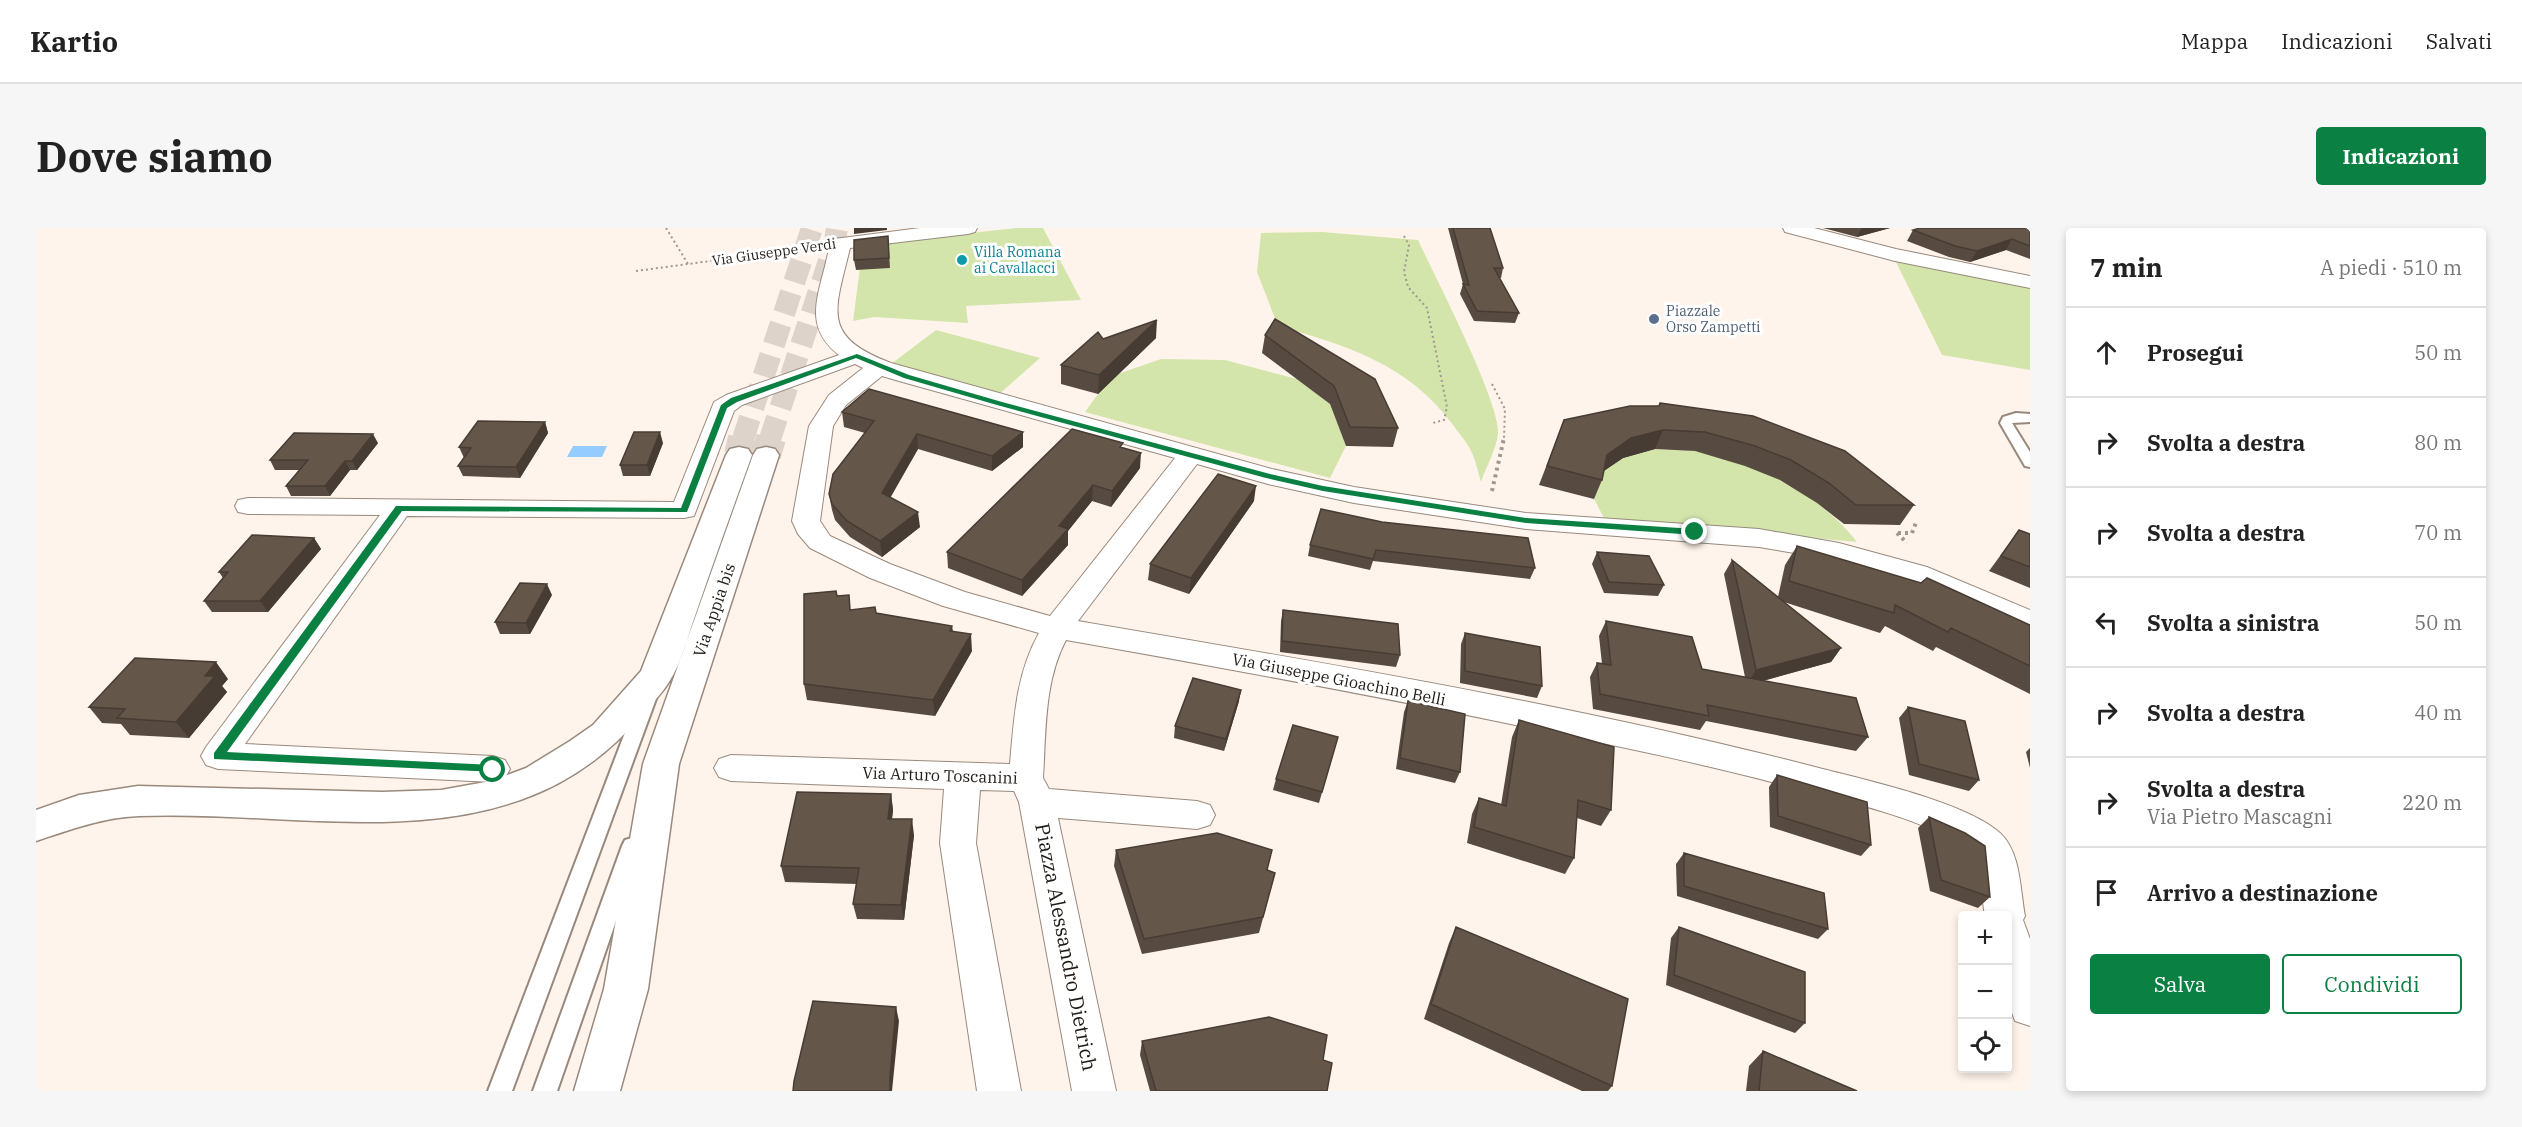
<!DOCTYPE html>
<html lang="it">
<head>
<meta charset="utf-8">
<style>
  :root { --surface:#fff; --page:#f6f6f6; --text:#222; --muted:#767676; --line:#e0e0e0; --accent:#0b8043 }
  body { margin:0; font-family:"IBM Plex Serif",serif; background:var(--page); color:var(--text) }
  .controls { position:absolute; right:18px; bottom:18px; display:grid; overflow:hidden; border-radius:6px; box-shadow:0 3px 9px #0003 }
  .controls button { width:54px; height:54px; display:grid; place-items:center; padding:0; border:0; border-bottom:2px solid var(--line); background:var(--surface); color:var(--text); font:30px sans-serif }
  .stop { position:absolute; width:18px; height:18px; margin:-14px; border:4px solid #0b8043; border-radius:50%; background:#fff }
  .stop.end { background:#0b8043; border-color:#fff; box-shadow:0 2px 6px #0008 }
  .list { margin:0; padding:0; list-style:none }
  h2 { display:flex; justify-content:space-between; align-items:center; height:78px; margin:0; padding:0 24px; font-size:26px }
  h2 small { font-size:20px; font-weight:400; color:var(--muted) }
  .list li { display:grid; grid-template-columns:39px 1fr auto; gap:18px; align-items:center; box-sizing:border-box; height:90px; padding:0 24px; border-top:2px solid var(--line) }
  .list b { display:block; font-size:22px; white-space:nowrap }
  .list p { margin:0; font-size:20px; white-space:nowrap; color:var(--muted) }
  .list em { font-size:20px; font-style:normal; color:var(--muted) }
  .actions { display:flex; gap:12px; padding:18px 24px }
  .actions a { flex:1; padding:14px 0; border:2px solid var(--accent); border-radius:6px; text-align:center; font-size:21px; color:var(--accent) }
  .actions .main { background:var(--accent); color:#fff }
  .icon { flex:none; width:33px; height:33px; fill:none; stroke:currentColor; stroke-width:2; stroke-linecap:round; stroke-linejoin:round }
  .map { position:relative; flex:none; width:1994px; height:863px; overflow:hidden; border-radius:6px }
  header { display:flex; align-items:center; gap:36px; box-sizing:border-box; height:84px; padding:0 30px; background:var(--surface); border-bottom:2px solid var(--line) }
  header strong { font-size:28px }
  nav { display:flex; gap:33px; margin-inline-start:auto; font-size:21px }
  .intro { display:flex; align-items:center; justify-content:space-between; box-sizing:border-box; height:144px; padding:0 36px }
  h1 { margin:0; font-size:42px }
  .button { padding:15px 27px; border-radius:6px; background:var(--accent); color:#fff; font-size:21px; font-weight:700 }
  main { display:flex; gap:36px; padding:0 36px }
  aside { flex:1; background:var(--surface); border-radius:6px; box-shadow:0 3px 9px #0003 }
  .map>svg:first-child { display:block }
</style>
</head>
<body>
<header>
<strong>Kartio</strong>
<nav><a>Mappa</a><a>Indicazioni</a><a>Salvati</a></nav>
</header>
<div class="intro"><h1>Dove siamo</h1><a class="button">Indicazioni</a></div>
<main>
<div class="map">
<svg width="1994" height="863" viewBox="0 0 1994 863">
  <rect width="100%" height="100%" fill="#fff4eb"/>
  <path fill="#d3e5ab" d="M 980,0 L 1007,0 L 1045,72 L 930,78 L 932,95 L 838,89 L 817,93 L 827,17 Z
    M 1286,4 L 1382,12 C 1398,47 1465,175 1462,206 C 1460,222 1450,239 1445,254 C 1442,244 1440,233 1435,223 C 1431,214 1423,206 1417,197 C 1372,136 1312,118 1242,98 L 1221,44 L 1225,5 Z
    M 1859,32 L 1994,57 L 1994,142 L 1906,127 Z
    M 900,102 L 1004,130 L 962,167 L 855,136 Z
    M 1125,131 L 1189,132 L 1261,151 L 1294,176 L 1310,218 L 1294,250 L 1049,184 L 1062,166 L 1082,146 Z
    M 1619,221 C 1632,222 1647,221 1660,223 C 1720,234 1783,265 1821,314 L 1569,292 L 1558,271 L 1563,246 L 1587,230 Z"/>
  <path fill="#95ccff" d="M 537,218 L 571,218 L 566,229 L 531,229 Z"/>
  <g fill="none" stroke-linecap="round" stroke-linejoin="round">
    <path stroke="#ded3cb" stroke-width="22" stroke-dasharray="22 11" stroke-linecap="butt" d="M 707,211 L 776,0
      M 734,211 L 798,18 L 801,0"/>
    <path stroke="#ded3cb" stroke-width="30" stroke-dasharray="30 15" stroke-linecap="butt" d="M 703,227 L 707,210
      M 730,227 L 735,210"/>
    <defs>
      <path id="service" d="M 1980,185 L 1994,186 L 1994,194 L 1976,195 L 1994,224 L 1994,239 L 1989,238 L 1964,195 L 1967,189 Z
        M 612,462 L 618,464 L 621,468 L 476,863 L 452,863 L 603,468 L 606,464 Z
        M 596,610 L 603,612 L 606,618 L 521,863 L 497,863 L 586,618 L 589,612 Z"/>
      <path id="minor" d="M 884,0 L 941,0 L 939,4 L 932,6 L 814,20 C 799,83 784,108 855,135 L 1236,241 L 1318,259 L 1490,285 L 1723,301 L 1803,315 L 1891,339 L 1994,382 L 1994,404 L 1871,353 L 1800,332 L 1723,319 L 1490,301 L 1318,275 L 1232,256 L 1161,236 L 1042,393 C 1290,435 1540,477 1783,540 C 1829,552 1930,574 1964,605 C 1985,624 1984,662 1989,688 L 1987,692 L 1994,711 L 1994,798 L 1979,793 L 1972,774 L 1972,688 L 1949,688 L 1940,628 C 1890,588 1812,575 1751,558 C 1664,535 1577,517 1489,499 C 1336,467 1183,439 1030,412 C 1008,453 1010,505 1007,550 L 1013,561 L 1161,573 L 1174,577 L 1179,587 L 1174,597 L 1161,601 L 1022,590 L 1080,863 L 1036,863 L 983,574 L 978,563 L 944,562 L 940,615 L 985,863 L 941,863 L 904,615 L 908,561 L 695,553 L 683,549 L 678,540 L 683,531 L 695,527 L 974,536 C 978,490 980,446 1003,405 L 907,378 L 834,350 L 774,320 L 762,306 L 756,293 L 773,198 L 793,167 L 827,140 L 819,136 L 706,177 L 698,183 L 658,288 L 648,290 L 371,288 L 209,516 L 457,528 L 469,532 L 474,541 L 469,550 L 457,554 L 182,541 L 170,537 L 165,528 L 170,519 L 344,287 L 212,286 L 202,284 L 199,278 L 202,272 L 212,270 L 638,274 L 678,174 L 690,167 L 803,127 C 771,102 779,76 788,42 C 791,32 792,19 798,11 ZM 846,148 L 863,153 L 1139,230 L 1014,388 L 929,364 L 854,336 L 794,308 L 784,293 L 797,198 L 810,177 Z
        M 1747,0 L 1778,0 L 1860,21 L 1994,48 L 1994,60 L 1859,33 L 1749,4 Z"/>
      <path id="trunk" d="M 703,219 L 712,221 L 716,227 C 697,280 678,332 660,385 C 652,407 646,434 633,454 C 625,467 613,478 603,490 C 474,641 276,581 103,588 C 67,589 34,602 0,613 L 0,582 L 43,567 L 102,558 L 346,564 L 405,562 L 455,553 L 490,540 L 534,513 L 557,497 L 605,443 L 690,227 L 694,221 Z
        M 730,219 L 739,221 L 743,227 L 643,536 L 612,761 L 584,863 L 538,863 L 568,761 L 607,536 L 717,227 L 721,221 Z"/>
    </defs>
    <use href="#service" stroke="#99897c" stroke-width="4"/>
    <use href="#minor" stroke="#99897c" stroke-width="2"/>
    <use href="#trunk" stroke="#99897c" stroke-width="3"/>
    <path stroke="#a09790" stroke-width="2" stroke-dasharray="2 3" stroke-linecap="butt" d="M 630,0 L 652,36
      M 1368,8 L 1373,17 L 1368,44 L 1372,59 L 1391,80 L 1411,179 L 1408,192 L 1397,195
      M 600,43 L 778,19
      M 1456,156 L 1469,181 L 1468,211"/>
    <path stroke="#a09790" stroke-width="4" stroke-dasharray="3 4" stroke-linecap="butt" d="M 1456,263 L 1468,210
      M 1861,305 L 1871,315
      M 1862,305 L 1876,305 L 1881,292"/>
    <use href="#service" fill="#fff" fill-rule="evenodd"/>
    <use href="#minor" fill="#fff" fill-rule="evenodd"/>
    <use href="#trunk" fill="#fff" fill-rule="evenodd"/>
  </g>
  <path fill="#574a40" d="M 1412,0 L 1454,0 L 1467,40 L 1465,50 L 1463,50 L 1483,85 L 1479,95 L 1438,93 L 1424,66 L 1427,56 Z
    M 1787,0 L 1854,0 L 1821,9 Z
    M 1994,0 L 1994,31 L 1970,22 L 1934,34 L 1913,29 L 1871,13 L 1877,2 Z
    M 852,8 L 854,40 L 820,42 L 818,32 Z
    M 1229,107 L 1362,200 L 1357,219 L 1310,218 L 1294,176 L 1226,125 Z
    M 1120,110 L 1062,166 L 1025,156 L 1025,137 L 1067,111 Z
    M 1624,175 L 1878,277 L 1864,297 L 1808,296 L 1781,275 L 1744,252 L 1709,238 L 1659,223 L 1619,221 L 1587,230 L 1568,243 L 1566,252 L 1558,271 L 1503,257 L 1528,192 L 1623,178 Z
    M 806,184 L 987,219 L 956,243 L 882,221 L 854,269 L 884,299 L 846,329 L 814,309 L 799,292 L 796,282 L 793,266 L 829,205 L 808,199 Z
    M 509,194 L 512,205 L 484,250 L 427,248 L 422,238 L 428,230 L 423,219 Z
    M 342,215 L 321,242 L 314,242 L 294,268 L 255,268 L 250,258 L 263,242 L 239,242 L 234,232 Z
    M 627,215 L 614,248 L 587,248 L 584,237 Z
    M 1087,220 L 1104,240 L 1075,279 L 1056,273 L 1032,303 L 1032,317 L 986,368 L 912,340 L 911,324 Z
    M 1218,273 L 1153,366 L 1112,352 L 1114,336 Z
    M 1285,281 L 1499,340 L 1494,351 L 1337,333 L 1334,342 L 1272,328 L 1274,317 Z
    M 1983,302 L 1994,306 L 1994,360 L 1953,343 Z
    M 278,310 L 285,321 L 232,384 L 176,384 L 168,373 L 187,350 L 183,344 Z
    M 1761,318 L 1994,397 L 1994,466 L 1900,419 L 1897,423 L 1849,398 L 1844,405 L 1748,374 L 1805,420 L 1795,434 L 1727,453 L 1832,509 L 1820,523 L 1670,493 L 1664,502 L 1557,481 L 1554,449 L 1561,435 L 1566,436 L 1563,408 L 1570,393 L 1666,441 L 1709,449 L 1688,346 L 1696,332 L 1742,369 L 1749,337 Z
    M 1561,324 L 1628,357 L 1622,368 L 1568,365 L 1556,336 Z
    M 516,367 L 494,406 L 464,406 L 459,394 Z
    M 801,368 L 815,382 L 916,398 L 917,403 L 936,423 L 899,488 L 771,472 L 768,456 Z
    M 1247,382 L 1364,427 L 1360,439 L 1244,424 L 1245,393 Z
    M 1429,405 L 1506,458 L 1501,470 L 1424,455 L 1425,416 Z
    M 192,451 L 186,458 L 191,464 L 153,510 L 94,507 L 85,496 L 66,495 L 53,479 Z
    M 1203,473 L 1188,523 L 1138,510 L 1139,498 Z
    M 1372,473 L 1424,544 L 1419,555 L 1360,541 L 1368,484 Z
    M 1872,479 L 1943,552 L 1933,563 L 1873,547 L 1863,490 Z
    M 1483,492 L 1575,582 L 1565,598 L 1541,590 L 1538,630 L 1529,646 L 1431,615 L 1436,586 L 1443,570 L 1465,577 L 1476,509 Z
    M 1302,509 L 1283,575 L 1237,562 L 1240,551 Z
    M 1994,520 L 1994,540 L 1990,524 Z
    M 1741,547 L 1835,617 L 1825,628 L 1734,599 L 1733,559 Z
    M 855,566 L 857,582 L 856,591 L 878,607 L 868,692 L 821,691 L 817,676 L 821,656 L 749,654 L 745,638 Z
    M 1893,589 L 1954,669 L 1942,680 L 1894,663 L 1882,600 Z
    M 1080,622 L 1231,642 L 1239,645 L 1223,705 L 1106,726 L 1078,638 Z
    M 1648,625 L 1792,701 L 1782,711 L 1641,668 L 1640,636 Z
    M 1420,699 L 1576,858 L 1572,863 L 1546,863 L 1388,791 L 1413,715 Z
    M 1643,699 L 1769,795 L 1759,805 L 1630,757 L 1635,710 Z
    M 1106,813 L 1287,832 L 1291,863 L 1114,863 L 1104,827 Z
    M 1727,823 L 1821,863 L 1710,863 L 1713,838 Z"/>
  <path fill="#473c34" d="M 818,0 L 851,0 L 851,2 L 818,6 Z
    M 1826,0 L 1854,0 L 1821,9 Z
    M 1976,11 L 1970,22 L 1934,34 L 1941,23 Z
    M 1121,92 L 1120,110 L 1062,166 L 1063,147 Z
    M 509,194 L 512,205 L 484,250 L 480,239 Z
    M 1627,202 L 1619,221 L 1587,230 L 1563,246 L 1571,227 L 1595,210 Z
    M 624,204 L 627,215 L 614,248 L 611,237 Z
    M 987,204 L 987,219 L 956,243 L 956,228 Z
    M 337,206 L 342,215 L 321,242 L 316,233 Z
    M 881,206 L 882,221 L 848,281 L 846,265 Z
    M 1105,225 L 1104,240 L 1075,279 L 1076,263 Z
    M 309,233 L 314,242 L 294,268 L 289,258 Z
    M 1057,257 L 1056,273 L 1032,303 L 1032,317 L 986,368 L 986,352 L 1023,298 Z
    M 1220,258 L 1218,273 L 1153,366 L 1155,350 Z
    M 882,284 L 884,299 L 846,329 L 844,313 Z
    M 278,310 L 285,321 L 232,384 L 224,373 Z
    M 511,356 L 516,367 L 494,406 L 490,395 Z
    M 935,406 L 936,423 L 899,488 L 897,472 Z
    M 1805,420 L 1795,434 L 1711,457 L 1720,442 Z
    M 180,434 L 192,451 L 186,458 L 191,464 L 153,510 L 140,494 L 169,448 Z
    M 1205,462 L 1203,473 L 1188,523 L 1190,511 Z
    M 855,566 L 857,582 L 854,607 L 852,591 Z
    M 876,591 L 878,607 L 868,692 L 865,677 Z
    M 860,779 L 863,793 L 856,863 L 854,863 L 854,849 Z"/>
  <path fill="#65564a" stroke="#473c34" stroke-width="1.5" d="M 1417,0 L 1454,0 L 1467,40 L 1458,40 L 1483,85 L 1441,83 L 1427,56 L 1433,57 Z
    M 1884,0 L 1994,0 L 1994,18 L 1976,11 L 1941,23 L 1919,18 L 1877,2 Z
    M 852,8 L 853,30 L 818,32 L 818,12 Z
    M 1239,91 L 1339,151 L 1362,200 L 1314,199 L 1298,158 L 1229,107 Z
    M 1121,92 L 1063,147 L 1025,137 L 1062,104 L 1067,111 Z
    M 833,161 L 987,204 L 956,228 L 881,206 L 846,265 L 882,284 L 844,313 L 811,293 L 796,276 L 793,266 L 797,246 L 838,193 L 806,184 Z
    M 1624,175 L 1717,188 L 1809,223 L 1878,277 L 1820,277 L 1793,255 L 1755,232 L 1719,218 L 1669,204 L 1627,202 L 1595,210 L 1571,227 L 1566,252 L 1511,238 L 1528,192 L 1594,178 L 1623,178 Z
    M 442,193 L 509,194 L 480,239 L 422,238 L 435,220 L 423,219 Z
    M 1036,201 L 1087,215 L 1084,219 L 1105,225 L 1076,263 L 1057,257 L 1023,298 L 1032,301 L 986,352 L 911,324 Z
    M 598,204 L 624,204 L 611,237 L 584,237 Z
    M 258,205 L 337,206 L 316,233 L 309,233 L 289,258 L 250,258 L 272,232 L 234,232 Z
    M 1182,246 L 1220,258 L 1155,350 L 1114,336 Z
    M 1285,281 L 1346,294 L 1492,310 L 1499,340 L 1340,322 L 1337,331 L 1274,317 Z
    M 1983,302 L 1994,306 L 1994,339 L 1965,328 Z
    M 216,307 L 278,310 L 224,373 L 168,373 L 192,344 L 183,344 Z
    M 1761,318 L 1885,355 L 1891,350 L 1994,397 L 1994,438 L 1915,400 L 1912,404 L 1859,377 L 1858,385 L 1753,353 Z
    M 1561,324 L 1613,328 L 1628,357 L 1573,354 Z
    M 1696,332 L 1805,420 L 1720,442 Z
    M 484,355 L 511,356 L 490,395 L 459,394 Z
    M 800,363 L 801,368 L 813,367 L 814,382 L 839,379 L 840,385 L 916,398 L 914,403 L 935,406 L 897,472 L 768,456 L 768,366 Z
    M 1247,382 L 1362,396 L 1364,427 L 1246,413 Z
    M 1570,393 L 1656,409 L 1666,441 L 1820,470 L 1832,509 L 1671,477 L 1673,488 L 1564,466 L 1561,435 L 1575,437 Z
    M 1429,405 L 1504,419 L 1506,458 L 1429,443 Z
    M 99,430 L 180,434 L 169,448 L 179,448 L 140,494 L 81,490 L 89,481 L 53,479 Z
    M 1157,450 L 1205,462 L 1190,511 L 1139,498 Z
    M 1372,473 L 1429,486 L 1424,544 L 1364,530 Z
    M 1872,479 L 1929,493 L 1943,552 L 1883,536 Z
    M 1483,492 L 1578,519 L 1575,582 L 1542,572 L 1538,630 L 1438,599 L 1443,570 L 1470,578 Z
    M 1257,497 L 1302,509 L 1286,564 L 1240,551 Z
    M 1741,547 L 1831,574 L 1835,617 L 1742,588 Z
    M 761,564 L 855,566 L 852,591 L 876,591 L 865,677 L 817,676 L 823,640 L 745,638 Z
    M 1893,589 L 1929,605 L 1949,618 L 1954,669 L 1905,652 Z
    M 1181,605 L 1236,622 L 1231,642 L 1239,645 L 1227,689 L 1108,711 L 1080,622 Z
    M 1648,625 L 1788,665 L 1792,701 L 1648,658 Z
    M 1420,699 L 1592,771 L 1576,858 L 1395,776 Z
    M 1643,699 L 1769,744 L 1769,795 L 1638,747 Z
    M 777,773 L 860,779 L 854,849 L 854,863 L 757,863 L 758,853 Z
    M 1233,789 L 1291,807 L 1287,832 L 1296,835 L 1291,863 L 1120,863 L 1106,813 Z
    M 1727,823 L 1821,863 L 1723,863 Z"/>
  <path fill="#0b8043" d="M 821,126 L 873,147 L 966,174 L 1234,246 L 1287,258 L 1490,290 L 1659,301 L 1663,304 L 1659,307 L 1490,295 L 1287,263 L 1230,250 L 961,177 L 868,150 L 820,130 L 701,174 L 691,180 L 651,284 L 366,283 L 191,524 L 457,537 L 461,539 L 461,544 L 178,531 L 178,525 L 360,278 L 645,280 L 685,177 L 695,170 Z"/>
  <circle fill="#0f9aa8" stroke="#fff" stroke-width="2" cx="926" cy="32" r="6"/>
  <circle fill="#5c6f8a" stroke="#fff" stroke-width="2" cx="1618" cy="91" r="6"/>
  <g text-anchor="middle" stroke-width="6" stroke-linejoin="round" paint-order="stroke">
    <g font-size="14" fill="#211b16" stroke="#fff">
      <text transform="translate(738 24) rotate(-8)" y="5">Via Giuseppe Verdi</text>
    </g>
    <g font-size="14" fill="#0d838f" stroke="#fff" text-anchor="start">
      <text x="938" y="29">Villa Romana<tspan x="938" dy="16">ai Cavallacci</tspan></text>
    </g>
    <g font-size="14" fill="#4e5e75" stroke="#fff" text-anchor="start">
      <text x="1630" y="88">Piazzale<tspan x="1630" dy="16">Orso Zampetti</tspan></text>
    </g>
    <g font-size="16" fill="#211b16" stroke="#fff">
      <text transform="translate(678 382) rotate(-71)" y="6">Via Appia bis</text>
      <text transform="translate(1303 451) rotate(11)" y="6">Via Giuseppe Gioachino Belli</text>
      <text transform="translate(904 547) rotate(2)" y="6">Via Arturo Toscanini</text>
    </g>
    <g font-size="20" fill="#211b16" stroke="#fff">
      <text transform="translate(1030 719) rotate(79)" y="7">Piazza Alessandro Dietrich</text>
    </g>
  </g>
</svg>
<div class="controls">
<button>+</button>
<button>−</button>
<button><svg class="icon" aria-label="locate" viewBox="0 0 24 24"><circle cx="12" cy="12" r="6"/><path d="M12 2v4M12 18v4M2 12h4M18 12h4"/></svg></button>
</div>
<div class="stop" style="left:457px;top:542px"></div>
<div class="stop end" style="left:1659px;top:304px"></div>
</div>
<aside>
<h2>7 min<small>A piedi · 510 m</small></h2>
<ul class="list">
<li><svg class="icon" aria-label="ahead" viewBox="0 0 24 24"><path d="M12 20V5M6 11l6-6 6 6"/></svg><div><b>Prosegui</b></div><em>50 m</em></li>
<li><svg class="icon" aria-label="right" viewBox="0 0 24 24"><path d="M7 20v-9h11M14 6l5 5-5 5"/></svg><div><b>Svolta a destra</b></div><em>80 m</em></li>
<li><svg class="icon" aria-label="right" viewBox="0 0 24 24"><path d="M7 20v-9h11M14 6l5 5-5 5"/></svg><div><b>Svolta a destra</b></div><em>70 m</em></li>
<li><svg class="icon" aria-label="left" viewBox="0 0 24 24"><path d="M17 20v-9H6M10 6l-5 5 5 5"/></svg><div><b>Svolta a sinistra</b></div><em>50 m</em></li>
<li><svg class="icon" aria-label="right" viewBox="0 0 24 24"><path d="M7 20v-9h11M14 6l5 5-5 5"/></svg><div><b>Svolta a destra</b></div><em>40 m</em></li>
<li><svg class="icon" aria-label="right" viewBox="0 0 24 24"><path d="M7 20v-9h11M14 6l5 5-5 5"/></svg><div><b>Svolta a destra</b><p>Via Pietro Mascagni</p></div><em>220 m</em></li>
<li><svg class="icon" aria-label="arrive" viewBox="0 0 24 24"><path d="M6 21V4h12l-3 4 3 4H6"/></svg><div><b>Arrivo a destinazione</b></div></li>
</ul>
<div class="actions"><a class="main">Salva</a><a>Condividi</a></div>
</aside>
</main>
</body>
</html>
